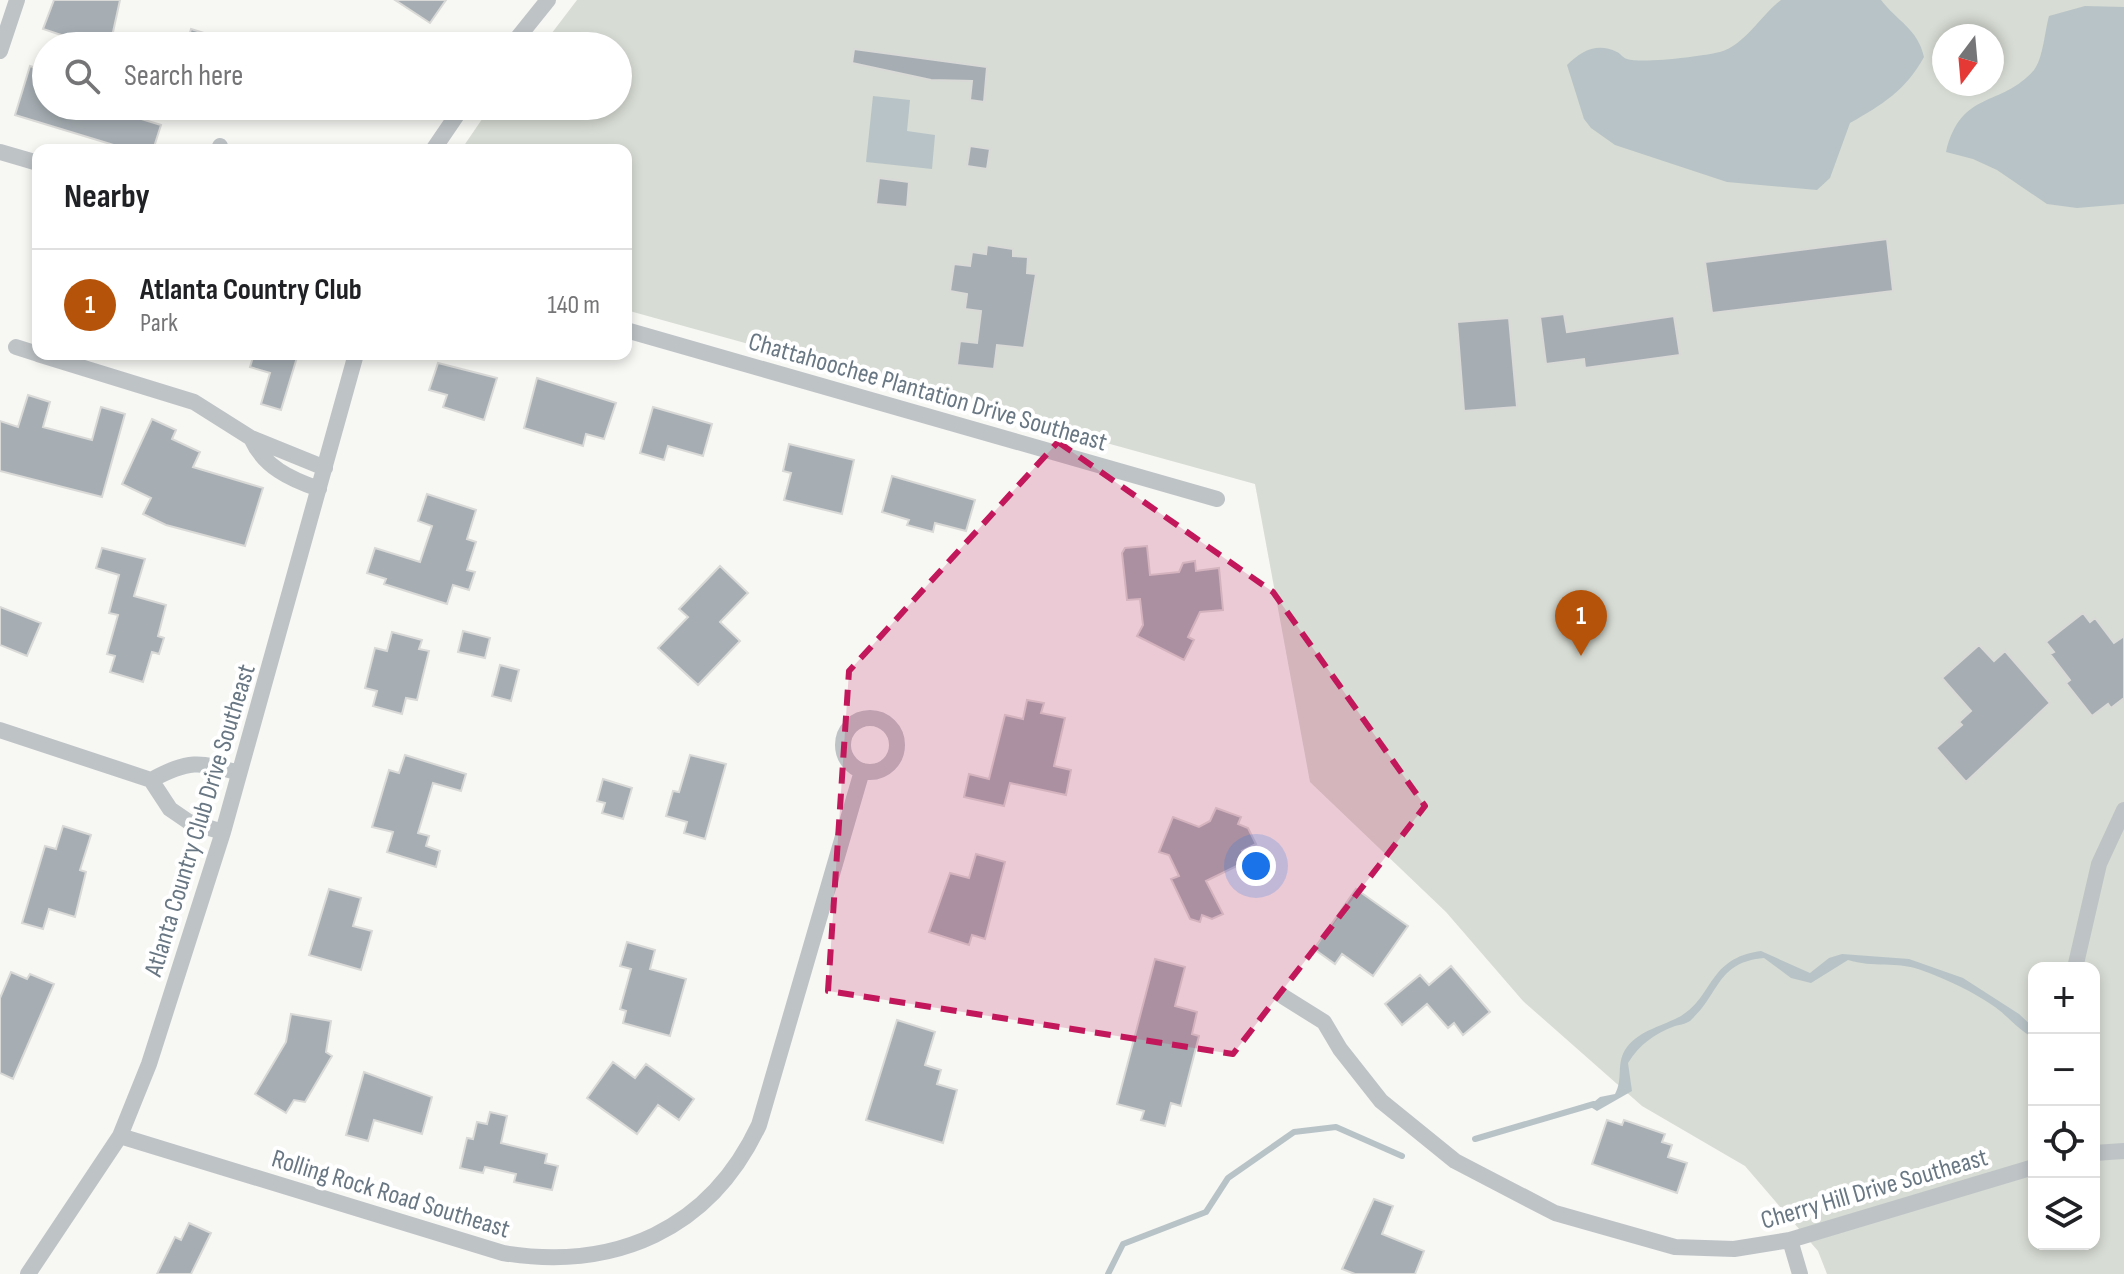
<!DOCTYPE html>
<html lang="en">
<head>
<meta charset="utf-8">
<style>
  :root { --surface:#fff; --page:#f2f2f2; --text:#202124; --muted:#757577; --line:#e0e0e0; --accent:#b45309 }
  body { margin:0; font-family:"Sofia Sans Condensed",sans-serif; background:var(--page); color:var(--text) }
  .controls { position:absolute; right:24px; bottom:24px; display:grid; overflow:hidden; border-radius:16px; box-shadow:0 4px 12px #0003 }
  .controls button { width:72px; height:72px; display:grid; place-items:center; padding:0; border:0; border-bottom:2px solid var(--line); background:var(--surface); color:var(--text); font:40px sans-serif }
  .compass { position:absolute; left:1932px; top:24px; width:72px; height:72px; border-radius:50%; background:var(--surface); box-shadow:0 4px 12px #0003; rotate:196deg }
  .you { position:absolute; left:1256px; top:866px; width:28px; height:28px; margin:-20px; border:6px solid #fff; border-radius:50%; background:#1a73e8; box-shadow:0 0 0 12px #1a73e833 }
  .badge { display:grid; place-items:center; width:52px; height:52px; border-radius:50%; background:var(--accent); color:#fff; font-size:26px; font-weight:700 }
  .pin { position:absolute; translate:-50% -66px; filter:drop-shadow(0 2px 4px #0008) }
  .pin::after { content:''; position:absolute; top:42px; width:28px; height:24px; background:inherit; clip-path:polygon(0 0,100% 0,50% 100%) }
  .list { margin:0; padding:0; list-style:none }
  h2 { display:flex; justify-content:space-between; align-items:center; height:104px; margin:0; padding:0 32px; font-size:34px }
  h2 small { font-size:26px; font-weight:400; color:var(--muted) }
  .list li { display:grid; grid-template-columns:52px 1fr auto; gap:24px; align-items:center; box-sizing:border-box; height:112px; padding:0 32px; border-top:2px solid var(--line) }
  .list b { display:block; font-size:30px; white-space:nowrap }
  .list p { margin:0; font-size:26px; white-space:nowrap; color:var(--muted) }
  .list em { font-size:26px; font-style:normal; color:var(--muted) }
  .icon { flex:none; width:44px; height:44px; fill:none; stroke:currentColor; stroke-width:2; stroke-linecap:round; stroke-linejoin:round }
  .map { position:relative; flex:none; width:2124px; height:1274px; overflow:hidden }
  .search { position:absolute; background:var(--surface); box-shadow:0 4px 12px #0003; left:32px; top:32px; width:600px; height:88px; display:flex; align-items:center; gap:20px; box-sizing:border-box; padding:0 28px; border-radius:44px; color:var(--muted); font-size:30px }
  .panel { position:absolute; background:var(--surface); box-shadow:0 4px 12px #0003; left:32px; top:144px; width:600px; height:216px; border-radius:16px }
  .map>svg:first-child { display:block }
</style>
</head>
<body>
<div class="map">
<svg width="2124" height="1274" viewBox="0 0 2124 1274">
  <rect width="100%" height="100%" fill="#f7f7f4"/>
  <path fill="#d7dcd4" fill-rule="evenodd" d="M 577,0 L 2124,0 L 2124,1274 L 1827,1274 L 1818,1251 L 1745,1166 L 1642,1106 L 1523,1001 L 1446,912 L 1310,782 L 1255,484 L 626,310 L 626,150 L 461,150 L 491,106 L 618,106 L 618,46 L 542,46 ZM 1944,36 L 1992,36 L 1992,84 L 1944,84 ZM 2034,968 L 2094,968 L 2094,1244 L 2034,1244 Z"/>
  <path fill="#b8c3c7" d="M 1781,0 L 1881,0 C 1897,21 1918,29 1924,57 C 1906,90 1882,105 1850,123 L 1830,178 L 1817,190 L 1727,182 L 1615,145 L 1591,128 L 1584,119 L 1567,65 C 1581,51 1597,42 1617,52 C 1621,54 1623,58 1627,59 C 1642,64 1704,56 1720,52 C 1745,45 1761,15 1781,0 Z
    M 2085,6 L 2124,7 L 2124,204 L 2077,208 L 2047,204 L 1997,170 L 1973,159 L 1946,152 C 1961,89 2001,108 2034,70 C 2043,59 2045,30 2049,16 Z
    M 873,96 L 910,100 L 907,131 L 935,135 L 932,169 L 866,162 Z
    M 1761,951 L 1810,973 L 1829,958 L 1842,954 L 1909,959 L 1963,978 L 2019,1014 L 2034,1028 L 2034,1038 C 2018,1030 2009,1017 1995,1007 C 1974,992 1946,979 1921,970 C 1897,961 1873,968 1848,960 L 1811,983 L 1791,978 L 1764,958 C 1717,962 1720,993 1692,1019 C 1689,1023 1680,1025 1675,1026 C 1654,1034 1640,1044 1628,1063 L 1632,1091 L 1597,1111 L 1589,1106 L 1600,1097 L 1615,1094 C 1624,1078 1615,1063 1627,1047 C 1640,1030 1663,1026 1681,1016 C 1714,996 1708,958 1761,951 Z"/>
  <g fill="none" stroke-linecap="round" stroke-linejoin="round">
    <path stroke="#b8c3c7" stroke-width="6" d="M 1475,1139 L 1594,1104
      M 1108,1274 L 1123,1244 L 1206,1212 L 1228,1178 L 1294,1132 L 1336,1127 L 1402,1156"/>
  </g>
  <path fill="#a6aeb3" stroke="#d9d9d7" stroke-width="2" d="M 54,0 L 120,0 L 110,46 L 61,46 L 64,36 L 43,29 Z
    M 395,0 L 446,0 L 430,23 Z
    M 191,29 L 233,42 L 232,46 L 186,46 Z
    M 854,49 L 987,67 L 984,102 L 970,100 L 972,81 L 931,80 L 852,63 Z
    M 30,66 L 46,71 L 46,106 L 99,106 L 161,125 L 153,150 L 130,150 L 15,115 Z
    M 970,146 L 990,149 L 987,169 L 967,166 Z
    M 879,178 L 909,182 L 907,207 L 876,204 Z
    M 1887,239 L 1893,291 L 1712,313 L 1705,262 Z
    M 987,245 L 1013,249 L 1013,256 L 1028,257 L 1027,273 L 1036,274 L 1024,348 L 997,345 L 994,369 L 957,365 L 960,341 L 977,343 L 981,311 L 965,309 L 967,294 L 950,291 L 954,264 L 970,266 L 972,252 L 986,254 Z
    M 1564,314 L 1567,332 L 1674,316 L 1680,355 L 1585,368 L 1584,359 L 1546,364 L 1540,317 Z
    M 1509,318 L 1517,407 L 1464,411 L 1457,322 Z
    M 254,354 L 298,354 L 281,410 L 261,404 L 270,373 L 250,367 Z
    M 438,363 L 497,378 L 484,420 L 443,407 L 447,395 L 429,390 Z
    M 537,378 L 616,403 L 604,439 L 586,434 L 583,446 L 524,428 Z
    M 28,395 L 50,402 L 43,427 L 92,440 L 101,407 L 125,414 L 102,497 L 0,471 L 0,421 L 18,427 Z
    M 653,407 L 712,424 L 703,456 L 668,446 L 664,460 L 640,453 Z
    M 152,419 L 176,430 L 172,439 L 200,452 L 193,467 L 263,488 L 245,546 L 166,525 L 143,514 L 151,498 L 122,484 Z
    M 789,444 L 854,460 L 842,514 L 784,500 L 791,473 L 783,471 Z
    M 892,476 L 975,500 L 966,531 L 935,523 L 933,532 L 907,525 L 909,520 L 882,512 Z
    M 427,494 L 476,510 L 467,539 L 476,542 L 467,570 L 475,572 L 469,590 L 453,585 L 447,604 L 384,584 L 386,579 L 367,573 L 375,548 L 420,562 L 432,526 L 418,521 Z
    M 1147,546 L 1150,575 L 1179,572 L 1183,563 L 1195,561 L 1196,571 L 1219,568 L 1223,610 L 1200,612 L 1188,637 L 1194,640 L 1184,660 L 1137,636 L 1143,625 L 1140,599 L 1127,600 L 1122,553 L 1125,548 Z
    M 102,548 L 145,559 L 134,596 L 166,605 L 158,636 L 164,638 L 159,654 L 152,652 L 143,682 L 110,672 L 115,656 L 107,654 L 118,615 L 109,613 L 119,575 L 96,568 Z
    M 720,566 L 748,593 L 720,622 L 740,641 L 698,685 L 658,648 L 688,617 L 679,609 Z
    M 0,607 L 41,623 L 27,656 L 0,645 Z
    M 2083,613 L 2090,622 L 2095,618 L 2114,643 L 2124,636 L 2124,698 L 2111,708 L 2108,704 L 2092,716 L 2066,683 L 2070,680 L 2050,654 L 2054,652 L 2046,642 Z
    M 463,631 L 490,638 L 485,658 L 458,652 Z
    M 392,632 L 422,640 L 419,649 L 429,651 L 417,700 L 406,698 L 402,714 L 373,706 L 377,691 L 365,688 L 375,648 L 387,651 Z
    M 1979,645 L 1994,661 L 2005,651 L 2050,703 L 1966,782 L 1936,748 L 1962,725 L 1959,722 L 1971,711 L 1942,678 Z
    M 500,665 L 519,670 L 511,701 L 492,696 Z
    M 1027,700 L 1044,703 L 1041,713 L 1065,718 L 1054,766 L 1071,770 L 1066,795 L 1010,783 L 1004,806 L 964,797 L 969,774 L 989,779 L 1005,715 L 1023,719 Z
    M 405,755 L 466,774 L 461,791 L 433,783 L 418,833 L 429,836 L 426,846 L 440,851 L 436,867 L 387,852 L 393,832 L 372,827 L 389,770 L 399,773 Z
    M 690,755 L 726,764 L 705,839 L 684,833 L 687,822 L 666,816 L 673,791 L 679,792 Z
    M 603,779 L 632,788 L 623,819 L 602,813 L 605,803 L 597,801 Z
    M 1216,808 L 1241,817 L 1238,824 L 1248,828 L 1256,844 L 1242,851 L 1247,861 L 1206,881 L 1223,914 L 1212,919 L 1202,915 L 1200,922 L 1190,919 L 1171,879 L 1179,876 L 1169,855 L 1159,852 L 1173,817 L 1199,827 L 1210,821 Z
    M 63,826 L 91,835 L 80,870 L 86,872 L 75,917 L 49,909 L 43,929 L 22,923 L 45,846 L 56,849 Z
    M 976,854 L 1005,862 L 985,939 L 972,935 L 969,945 L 929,932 L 950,873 L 969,878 Z
    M 329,889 L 361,898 L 353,926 L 372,931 L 361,970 L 309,955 Z
    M 1356,889 L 1408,926 L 1373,976 L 1342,954 L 1335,964 L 1314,949 Z
    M 627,942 L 655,950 L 650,969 L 686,979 L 670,1036 L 623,1023 L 626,1011 L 620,1009 L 631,969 L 620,966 Z
    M 1155,959 L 1185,967 L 1175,1006 L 1197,1012 L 1192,1034 L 1199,1036 L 1181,1106 L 1171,1103 L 1165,1126 L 1141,1120 L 1144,1111 L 1117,1104 Z
    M 1451,966 L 1490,1012 L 1463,1035 L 1454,1023 L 1448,1028 L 1427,1004 L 1402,1025 L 1385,1004 L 1420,975 L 1429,985 Z
    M 11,972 L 27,979 L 30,974 L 54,984 L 13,1079 L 0,1073 L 0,998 Z
    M 291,1014 L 331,1021 L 326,1052 L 332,1056 L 305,1102 L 294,1100 L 286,1113 L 255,1094 L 286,1042 Z
    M 897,1020 L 935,1032 L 925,1065 L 941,1070 L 937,1084 L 957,1090 L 943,1143 L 866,1120 Z
    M 613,1062 L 635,1078 L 646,1064 L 694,1099 L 679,1120 L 658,1105 L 637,1134 L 587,1098 Z
    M 364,1072 L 432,1097 L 422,1134 L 374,1120 L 368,1141 L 346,1135 Z
    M 490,1112 L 507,1116 L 501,1143 L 547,1154 L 545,1163 L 558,1166 L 552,1190 L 514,1182 L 516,1174 L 485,1167 L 483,1173 L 460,1168 L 467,1138 L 473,1139 L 477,1122 L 487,1124 Z
    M 1607,1120 L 1622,1125 L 1624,1120 L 1665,1134 L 1662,1142 L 1672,1145 L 1668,1157 L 1687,1163 L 1677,1193 L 1592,1164 Z
    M 1374,1199 L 1393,1206 L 1382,1234 L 1424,1251 L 1415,1274 L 1355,1274 L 1342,1269 Z
    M 189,1223 L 211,1233 L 191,1274 L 157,1274 L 175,1237 L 181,1240 Z"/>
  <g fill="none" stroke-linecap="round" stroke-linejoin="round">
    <path stroke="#bec3c6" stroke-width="16" d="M 511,46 L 548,0
      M 0,51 L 17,0
      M 219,150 L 220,146
      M 433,150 L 463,106
      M 0,152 L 38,163
      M 626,330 L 1217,499
      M 16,347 L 38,354
      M 38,354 L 194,402 L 251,438 L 325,468
      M 251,438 C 264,467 290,479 319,489
      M843 745a27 27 0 1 1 54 0a27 27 0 1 1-54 0Z
      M 0,730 L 151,780 L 170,809 L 189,822 L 223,832
      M 151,780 C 189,760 198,761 239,773
      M 2075,968 L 2099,864 L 2124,810
      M 1284,997 L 1324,1022 L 1340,1049 L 1381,1101 L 1455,1161 L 1555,1213 L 1675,1247 L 1734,1249 L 1790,1240 L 2034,1167
      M 120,1136 L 503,1253 C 615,1271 710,1230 759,1125 L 862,771
      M 2094,1153 L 2124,1151
      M 1790,1240 L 1800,1274
      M 28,1274 L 120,1136 L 149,1064 L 223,832 L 356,354"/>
  </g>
  <path fill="#c2185b" fill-opacity="0.2" stroke="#c2185b" stroke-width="6" stroke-dasharray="16 10" stroke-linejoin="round" d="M 1058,442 L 1273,592 L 1425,806 L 1233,1054 L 828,991 L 849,671 Z"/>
  <g text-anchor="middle" stroke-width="8" stroke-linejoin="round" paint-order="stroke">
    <g font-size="26" fill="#687783" stroke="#fff">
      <text transform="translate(928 391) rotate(16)" y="9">Chattahoochee Plantation Drive Southeast</text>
      <text transform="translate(199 820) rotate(-73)" y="9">Atlanta Country Club Drive Southeast</text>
      <text transform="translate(1874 1188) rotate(-16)" y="9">Cherry Hill Drive Southeast</text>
      <text transform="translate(391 1193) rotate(17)" y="9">Rolling Rock Road Southeast</text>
    </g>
  </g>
</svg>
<div class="controls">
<button>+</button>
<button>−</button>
<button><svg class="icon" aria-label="locate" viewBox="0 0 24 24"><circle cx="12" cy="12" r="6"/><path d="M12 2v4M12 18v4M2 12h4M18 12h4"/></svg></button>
<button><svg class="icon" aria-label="layers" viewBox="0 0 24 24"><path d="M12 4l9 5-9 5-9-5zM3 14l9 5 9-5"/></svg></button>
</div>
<svg class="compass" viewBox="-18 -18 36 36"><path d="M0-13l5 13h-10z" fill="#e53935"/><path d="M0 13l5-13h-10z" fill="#757577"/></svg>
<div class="you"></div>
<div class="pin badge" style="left:1581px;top:656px">1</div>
<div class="search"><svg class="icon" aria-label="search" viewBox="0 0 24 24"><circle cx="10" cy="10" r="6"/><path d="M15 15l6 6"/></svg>Search here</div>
<section class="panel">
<h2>Nearby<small></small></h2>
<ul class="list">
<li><span class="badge">1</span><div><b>Atlanta Country Club</b><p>Park</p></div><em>140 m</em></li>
</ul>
</section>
</div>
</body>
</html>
